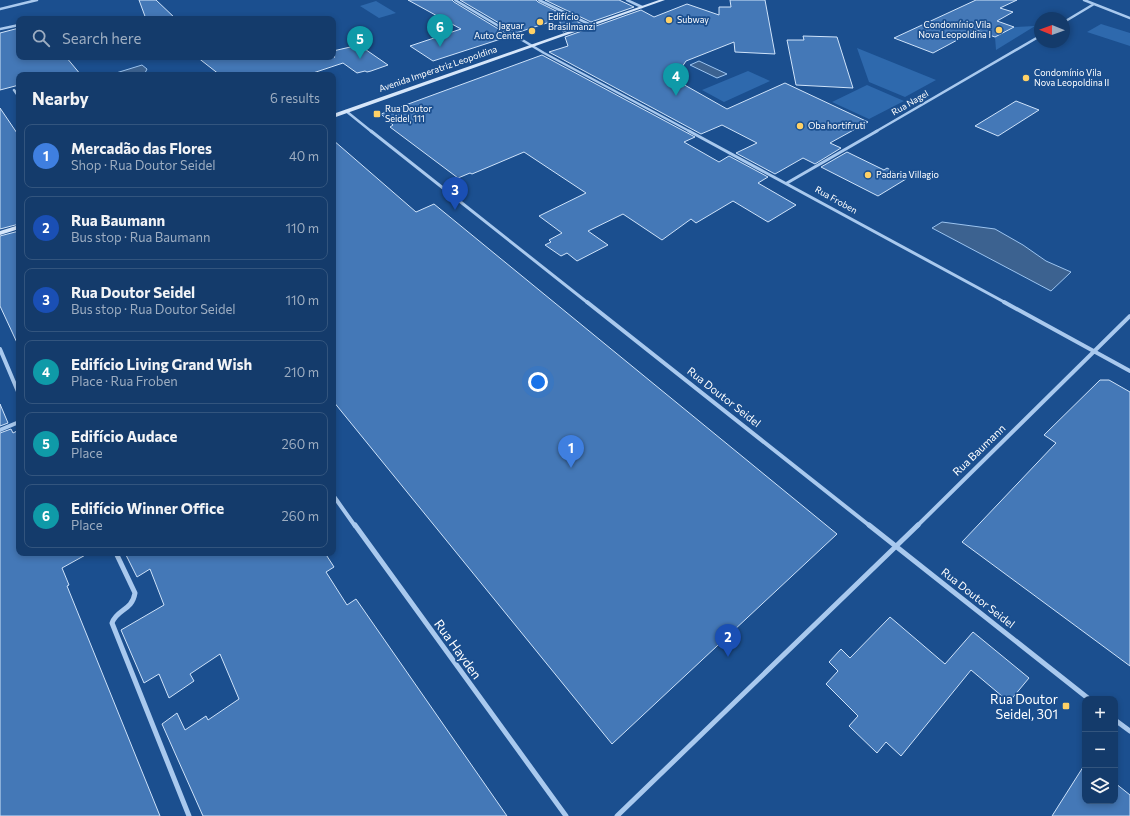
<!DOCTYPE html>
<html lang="en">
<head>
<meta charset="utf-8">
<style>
  :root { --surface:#143b6b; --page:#214673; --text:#f1f3f6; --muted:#9dadc1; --line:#33557e; --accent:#d6ab8b }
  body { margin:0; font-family:Commissioner,sans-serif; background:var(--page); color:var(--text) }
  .controls { position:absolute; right:12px; bottom:12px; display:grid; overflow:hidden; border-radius:8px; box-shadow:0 2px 6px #0003 }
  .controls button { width:36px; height:36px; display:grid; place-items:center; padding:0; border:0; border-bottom:1px solid var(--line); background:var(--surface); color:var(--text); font:20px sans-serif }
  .compass { position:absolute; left:1034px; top:12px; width:36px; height:36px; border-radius:50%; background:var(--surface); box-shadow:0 2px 6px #0003; rotate:271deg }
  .you { position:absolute; left:538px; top:382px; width:14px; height:14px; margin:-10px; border:3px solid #fff; border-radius:50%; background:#1a73e8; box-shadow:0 0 0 6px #1a73e833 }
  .badge { display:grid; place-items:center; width:26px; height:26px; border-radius:50%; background:var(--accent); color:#fff; font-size:13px; font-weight:700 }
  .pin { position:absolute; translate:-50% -33px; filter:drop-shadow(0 1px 2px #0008) }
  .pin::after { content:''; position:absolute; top:21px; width:14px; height:12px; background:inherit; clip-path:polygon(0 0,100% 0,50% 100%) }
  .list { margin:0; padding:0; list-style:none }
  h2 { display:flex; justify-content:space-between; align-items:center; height:52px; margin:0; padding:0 16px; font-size:17px }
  h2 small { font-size:13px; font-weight:400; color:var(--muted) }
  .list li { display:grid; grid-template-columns:26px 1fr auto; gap:12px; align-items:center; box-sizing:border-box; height:64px; margin:0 8px 8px; padding:0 8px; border:1px solid var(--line); border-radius:8px }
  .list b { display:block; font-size:15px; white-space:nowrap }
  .list p { margin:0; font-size:13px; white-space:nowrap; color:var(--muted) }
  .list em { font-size:13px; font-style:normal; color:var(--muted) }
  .icon { flex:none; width:22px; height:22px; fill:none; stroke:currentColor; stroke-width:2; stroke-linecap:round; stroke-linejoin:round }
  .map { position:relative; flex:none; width:1130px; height:816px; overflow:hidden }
  .search { position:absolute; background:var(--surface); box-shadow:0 2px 6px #0003; left:16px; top:16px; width:320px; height:44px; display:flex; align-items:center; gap:10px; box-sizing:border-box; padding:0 14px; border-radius:8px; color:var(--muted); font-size:15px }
  .panel { position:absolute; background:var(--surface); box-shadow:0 2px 6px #0003; left:16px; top:72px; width:320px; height:484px; border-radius:8px }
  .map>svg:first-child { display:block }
</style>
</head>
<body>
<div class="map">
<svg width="1130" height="816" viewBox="0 0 1130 816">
  <rect width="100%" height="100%" fill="#1b4f8f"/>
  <path fill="#2e69ad" d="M 376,1 L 396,13 L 379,18 L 360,6 Z
    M 1101,24 L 1130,33 L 1130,46 L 1087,32 Z
    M 1035,26 L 996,50 L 995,37 L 1014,27 Z
    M 857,48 L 936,80 L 905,97 L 869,82 Z
    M 748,71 L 770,81 L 724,102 L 702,90 Z
    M 867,85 L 904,101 L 869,119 L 832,102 Z"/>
  <path fill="#3c6290" stroke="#9cc4f0" d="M 699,61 L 727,74 L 717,78 L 690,65 Z
    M 142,65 L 147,69 L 145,73 L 147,75 L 117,75 L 116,73 Z
    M 942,222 L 995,229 L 1023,245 L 1046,261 L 1071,272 L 1051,291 L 932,228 Z"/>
  <path fill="#4478b7" stroke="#cfe3fa" d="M 139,0 L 156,0 L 176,19 L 146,19 Z
    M 408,0 L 452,0 L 454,2 L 510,36 L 433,61 L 410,46 L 461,29 Z
    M 460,0 L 536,0 L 538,2 L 584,25 L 563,32 L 559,19 L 516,33 Z
    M 545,0 L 619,0 L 634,7 L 591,22 Z
    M 730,0 L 765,0 L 775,54 L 735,52 L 734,42 L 686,61 L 674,79 L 727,109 L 785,83 L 868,122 L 830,143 L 841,148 L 815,164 L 803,158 L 775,174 L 736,153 L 757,143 L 722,125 L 701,134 L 549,52 L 568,46 L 565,37 L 641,10 L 654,17 L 687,4 L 719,15 L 719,7 L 731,7 Z
    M 976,0 L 1017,0 L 1000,8 L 1013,12 L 997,21 L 1014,27 L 995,37 L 976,30 L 933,53 L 894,38 Z
    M 19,28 L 19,57 L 66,57 L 81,75 L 19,75 L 19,85 L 0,90 L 0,33 Z
    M 803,36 L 837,37 L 853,88 L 796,85 L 787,40 L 804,40 Z
    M 359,45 L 388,65 L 371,71 L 367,72 L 365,71 L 357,73 L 343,63 L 307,75 L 220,75 L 197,57 L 335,57 L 333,56 L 333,51 Z
    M 542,55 L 695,137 L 684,142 L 719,162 L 729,156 L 768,177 L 758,183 L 796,205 L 768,222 L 733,201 L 696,223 L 691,219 L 662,240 L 623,214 L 588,231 L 608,245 L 577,261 L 567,253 L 561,256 L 545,245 L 551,242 L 549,240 L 562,233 L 539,216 L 586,193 L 524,152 L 472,174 L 470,173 L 458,178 L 390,127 L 393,125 L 381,114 Z
    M 1016,101 L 1039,110 L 998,136 L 975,126 Z
    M 0,108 L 19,136 L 19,224 L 0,229 Z
    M 333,140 L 416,212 L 434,204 L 837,534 L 612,744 L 333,401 Z
    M 847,152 L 884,170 L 887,168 L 906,179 L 878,196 L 821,167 Z
    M 19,231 L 19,347 L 0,306 L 0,236 Z
    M 1100,380 L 1109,380 L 1130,392 L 1130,666 L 962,542 L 1056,443 L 1044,435 Z
    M 0,404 L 8,423 L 0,426 Z
    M 11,429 L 13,433 L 19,430 L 19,553 L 89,553 L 62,568 L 69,585 L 67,586 L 160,816 L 0,816 L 0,433 Z
    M 125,553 L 325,553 L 334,567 L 326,572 L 347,605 L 356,599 L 507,816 L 203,816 L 162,724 L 177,713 L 185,730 L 206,716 L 208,720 L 239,699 L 220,654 L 190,674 L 194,681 L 169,698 L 159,674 L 144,683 L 121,630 L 164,605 L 150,569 L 137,577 Z
    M 890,617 L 945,664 L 973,632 L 1029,678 L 1009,702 L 971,670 L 901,756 L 886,742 L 877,753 L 849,726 L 858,716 L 826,684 L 838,671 L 829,662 L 841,649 L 850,658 Z
    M 1085,764 L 1085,801 L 1115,801 L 1115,783 L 1130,795 L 1130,816 L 1052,816 Z"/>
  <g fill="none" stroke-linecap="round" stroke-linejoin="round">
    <path stroke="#a9c9ee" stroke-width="2.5" d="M 455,0 L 544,53 L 691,132
      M 539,0 L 591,25
      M 627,0 L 642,7
      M 1084,0 L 1130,18
      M 0,9 L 37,0
      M 1064,22 L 1094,4
      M 0,29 L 19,25
      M 14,90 L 19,97
      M 346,111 L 372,132
      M 875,132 L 1040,36"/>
    <path stroke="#a9c9ee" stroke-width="3" d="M 371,131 L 588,303
      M 689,131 L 1006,303
      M 787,183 L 877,131"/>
    <path stroke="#a9c9ee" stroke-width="4" d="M 587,302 L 870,526
      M 1004,302 L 1130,371
      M 0,349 L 19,394
      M 0,430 L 19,422
      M 333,495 L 355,526
      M 917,526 L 1130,316"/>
    <path stroke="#a9c9ee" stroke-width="5" d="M 355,525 L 566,816
      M 869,525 L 1089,699
      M 116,553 L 135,593 C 132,611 117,609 112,623 L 189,816
      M 1115,720 L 1130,731
      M 617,816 L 918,525"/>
    <path fill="#d6e6fa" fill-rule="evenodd" d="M 659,0 L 665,0 L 333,118 L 333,114 Z
      M 19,225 L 19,229 L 0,235 L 0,231 Z"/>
  </g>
  <g fill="#ffd166" stroke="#1b4f8f" stroke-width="1.5">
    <circle cx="669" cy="20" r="4"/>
    <circle cx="540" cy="22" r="4"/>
    <circle cx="999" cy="30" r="4"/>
    <circle cx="532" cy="31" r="4"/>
    <circle cx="1026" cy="78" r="4"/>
    <rect x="373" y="110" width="8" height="8" rx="2"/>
    <circle cx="800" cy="126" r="4"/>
    <circle cx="868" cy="175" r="4"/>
    <rect x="1062" y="702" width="8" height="8" rx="2"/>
  </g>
  <g text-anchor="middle" stroke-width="3.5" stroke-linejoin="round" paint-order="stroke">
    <g font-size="9" fill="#fff" stroke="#1b4f8f" text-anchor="start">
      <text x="548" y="20">Edifício<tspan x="548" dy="10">Brasilmanzi</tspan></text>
      <text x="677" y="23">Subway</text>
      <text x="991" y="28" text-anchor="end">Condomínio Vila<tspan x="991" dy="10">Nova Leopoldina I</tspan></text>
      <text x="524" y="29" text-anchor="end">Jaguar<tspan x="524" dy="10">Auto Center</tspan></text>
      <text x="1034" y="76">Condomínio Vila<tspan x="1034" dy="10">Nova Leopoldina II</tspan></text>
      <text x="385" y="112">Rua Doutor<tspan x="385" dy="10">Seidel, 111</tspan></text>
      <text x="808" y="129">Oba hortifruti</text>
      <text x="876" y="178">Padaria Villagio</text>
    </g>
    <g font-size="9" fill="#fff" stroke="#1b4f8f">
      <text transform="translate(438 69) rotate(-19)" y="3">Avenida Imperatriz Leopoldina</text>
      <text transform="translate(910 103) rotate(-30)" y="3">Rua Nagel</text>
      <text transform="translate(836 200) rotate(29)" y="3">Rua Froben</text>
    </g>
    <g font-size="11" fill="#fff" stroke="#1b4f8f">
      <text transform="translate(724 397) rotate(38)" y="4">Rua Doutor Seidel</text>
      <text transform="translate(979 450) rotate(-44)" y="4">Rua Baumann</text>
      <text transform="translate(978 598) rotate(38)" y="4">Rua Doutor Seidel</text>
    </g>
    <g font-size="13" fill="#fff" stroke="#1b4f8f">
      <text transform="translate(458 649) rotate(54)" y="5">Rua Hayden</text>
    </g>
    <g font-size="13" fill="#fff" stroke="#1b4f8f" text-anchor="end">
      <text x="1058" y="704">Rua Doutor<tspan x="1058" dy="15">Seidel, 301</tspan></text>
    </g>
  </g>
</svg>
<div class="controls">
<button>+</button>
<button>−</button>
<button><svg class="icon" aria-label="layers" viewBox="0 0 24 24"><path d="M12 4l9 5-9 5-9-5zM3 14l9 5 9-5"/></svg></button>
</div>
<svg class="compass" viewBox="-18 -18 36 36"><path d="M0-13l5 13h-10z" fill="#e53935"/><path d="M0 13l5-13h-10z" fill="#9dadc1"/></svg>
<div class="you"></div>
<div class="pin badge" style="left:571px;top:468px;background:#3f7fe0">1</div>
<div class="pin badge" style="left:728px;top:657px;background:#1a4fb4">2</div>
<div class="pin badge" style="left:455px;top:210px;background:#1a4fb4">3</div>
<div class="pin badge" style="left:676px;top:96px;background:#0f9aa8">4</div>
<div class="pin badge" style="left:360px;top:59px;background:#0f9aa8">5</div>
<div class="pin badge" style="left:440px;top:47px;background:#0f9aa8">6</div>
<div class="search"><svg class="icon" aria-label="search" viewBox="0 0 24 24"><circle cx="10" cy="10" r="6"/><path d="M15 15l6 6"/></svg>Search here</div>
<section class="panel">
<h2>Nearby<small>6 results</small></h2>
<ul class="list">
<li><span class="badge" style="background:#3f7fe0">1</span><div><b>Mercadão das Flores</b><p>Shop · Rua Doutor Seidel</p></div><em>40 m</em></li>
<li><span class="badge" style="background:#1a4fb4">2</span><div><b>Rua Baumann</b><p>Bus stop · Rua Baumann</p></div><em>110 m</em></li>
<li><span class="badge" style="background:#1a4fb4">3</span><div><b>Rua Doutor Seidel</b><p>Bus stop · Rua Doutor Seidel</p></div><em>110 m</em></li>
<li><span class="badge" style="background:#0f9aa8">4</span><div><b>Edifício Living Grand Wish</b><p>Place · Rua Froben</p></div><em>210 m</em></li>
<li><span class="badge" style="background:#0f9aa8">5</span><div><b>Edifício Audace</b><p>Place</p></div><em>260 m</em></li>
<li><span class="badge" style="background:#0f9aa8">6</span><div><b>Edifício Winner Office</b><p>Place</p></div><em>260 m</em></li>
</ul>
</section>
</div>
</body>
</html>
